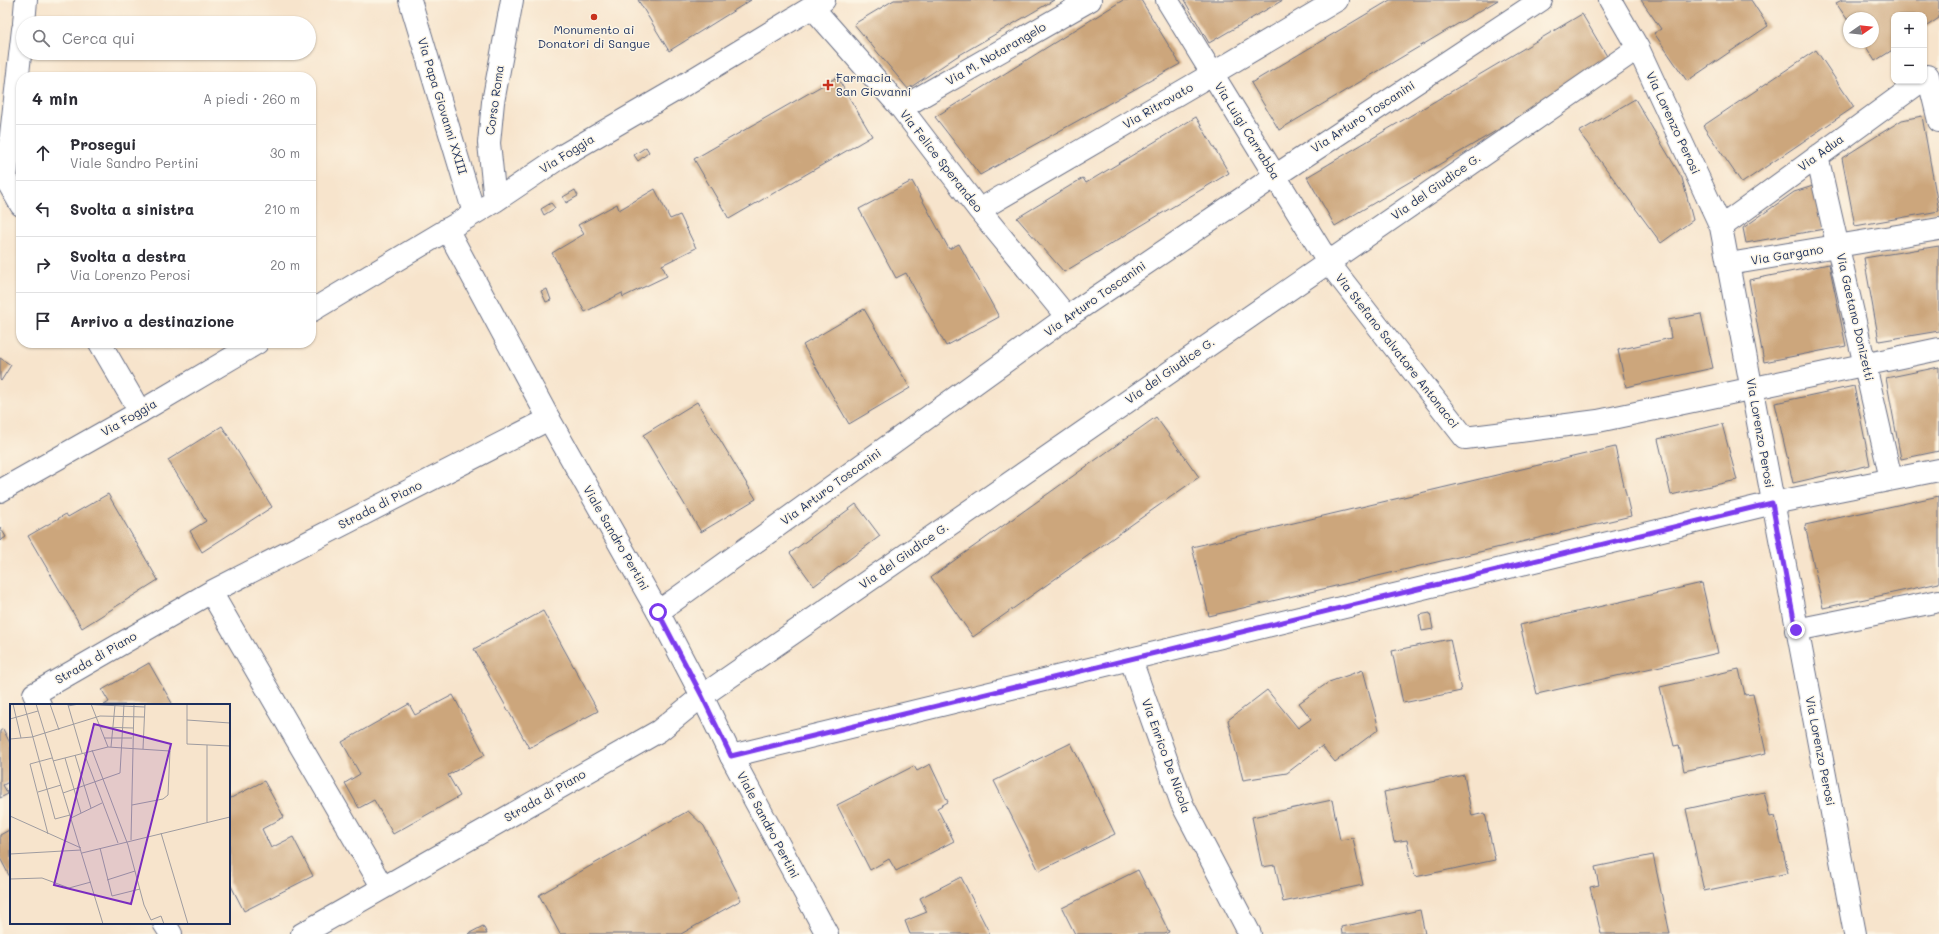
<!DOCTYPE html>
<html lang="it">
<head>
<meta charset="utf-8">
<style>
  :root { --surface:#fff; --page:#f2f2f3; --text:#2b2b33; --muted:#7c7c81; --line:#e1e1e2 }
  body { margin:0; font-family:Mali,sans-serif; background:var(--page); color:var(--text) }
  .controls { position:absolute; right:12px; top:12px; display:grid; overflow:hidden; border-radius:8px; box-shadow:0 1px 3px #0004 }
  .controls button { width:36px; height:36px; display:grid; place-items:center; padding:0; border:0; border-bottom:1px solid var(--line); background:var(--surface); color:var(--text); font:20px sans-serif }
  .compass { position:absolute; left:1843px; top:12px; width:36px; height:36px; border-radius:50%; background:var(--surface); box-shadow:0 1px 3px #0004; rotate:76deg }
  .stop { position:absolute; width:12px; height:12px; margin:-9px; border:3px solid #7c3aed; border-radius:50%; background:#fff }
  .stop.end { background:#7c3aed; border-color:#fff; box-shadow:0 1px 4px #0008 }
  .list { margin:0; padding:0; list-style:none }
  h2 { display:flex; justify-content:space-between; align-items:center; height:52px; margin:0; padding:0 16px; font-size:17px }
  h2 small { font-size:13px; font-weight:400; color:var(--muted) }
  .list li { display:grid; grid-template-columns:26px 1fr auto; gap:12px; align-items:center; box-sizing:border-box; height:56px; padding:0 16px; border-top:1px solid var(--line) }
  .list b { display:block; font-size:15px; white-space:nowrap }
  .list p { margin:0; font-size:13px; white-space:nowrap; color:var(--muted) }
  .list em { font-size:13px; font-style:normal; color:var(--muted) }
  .icon { flex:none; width:22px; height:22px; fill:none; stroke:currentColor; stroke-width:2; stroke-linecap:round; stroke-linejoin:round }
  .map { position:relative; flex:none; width:1939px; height:934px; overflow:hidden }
  .search { position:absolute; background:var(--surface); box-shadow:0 1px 3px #0004; left:16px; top:16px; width:300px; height:44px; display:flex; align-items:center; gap:10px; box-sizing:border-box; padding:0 14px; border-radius:22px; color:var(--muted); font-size:15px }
  .panel { position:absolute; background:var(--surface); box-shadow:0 1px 3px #0004; left:16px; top:72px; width:300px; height:276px; border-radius:16px }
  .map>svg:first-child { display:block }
</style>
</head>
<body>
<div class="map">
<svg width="1939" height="934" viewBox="0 0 1939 934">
  <rect width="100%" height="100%" fill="#fcf5e5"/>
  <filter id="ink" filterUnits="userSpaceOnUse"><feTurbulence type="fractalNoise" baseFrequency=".025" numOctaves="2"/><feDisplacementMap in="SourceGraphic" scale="8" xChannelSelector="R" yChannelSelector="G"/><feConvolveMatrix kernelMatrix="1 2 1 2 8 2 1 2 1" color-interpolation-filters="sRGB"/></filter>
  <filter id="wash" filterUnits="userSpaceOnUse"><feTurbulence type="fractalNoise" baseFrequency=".012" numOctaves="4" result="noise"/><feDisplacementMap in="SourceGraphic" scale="16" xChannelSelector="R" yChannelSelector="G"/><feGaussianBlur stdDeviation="0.9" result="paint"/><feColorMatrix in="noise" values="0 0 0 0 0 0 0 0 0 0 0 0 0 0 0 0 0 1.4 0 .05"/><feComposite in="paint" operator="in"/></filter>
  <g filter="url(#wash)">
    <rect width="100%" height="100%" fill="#f7e4cc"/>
    <g id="blocks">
      <path fill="#cca67b" d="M 638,0 L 751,0 L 669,51 Z
        M 894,0 L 1054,0 L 956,57 L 908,89 L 854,24 Z
        M 1123,0 L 1141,0 L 1180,64 L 980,175 L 935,117 Z
        M 1184,0 L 1283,0 L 1209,43 Z
        M 1390,0 L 1498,0 L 1279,130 L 1251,83 Z
        M 1641,0 L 1751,0 L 1768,26 L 1687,81 L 1654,33 L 1661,29 Z
        M 1842,0 L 1939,0 L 1939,18 L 1924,28 L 1924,15 L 1894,15 L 1894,49 L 1875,61 L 1863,42 L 1873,42 L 1873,18 L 1849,18 L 1849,22 L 1836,3 Z
        M 1582,14 L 1611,63 L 1335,226 L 1307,177 Z
        M 1816,50 L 1854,107 L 1742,183 L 1703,126 Z
        M 837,77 L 872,136 L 729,219 L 694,159 Z
        M 1635,99 L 1682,178 L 1693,220 L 1661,243 L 1579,132 Z
        M 1922,116 L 1939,211 L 1855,226 L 1842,158 L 1902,120 Z
        M 1196,117 L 1229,173 L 1064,272 L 1017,218 L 1083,178 L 1086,183 Z
        M 646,147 L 649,152 L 638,161 L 634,155 Z
        M 912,181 L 949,249 L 959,244 L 999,317 L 946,346 L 906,273 L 896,278 L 859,209 Z
        M 1813,186 L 1824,229 L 1746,243 L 1743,228 L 1794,192 Z
        M 655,189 L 670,219 L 680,215 L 696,248 L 662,265 L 667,276 L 623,297 L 622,293 L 585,312 L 552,253 L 584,234 L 578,225 L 617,204 L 619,210 Z
        M 575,190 L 578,196 L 566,203 L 563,197 Z
        M 551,203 L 555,208 L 544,215 L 541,209 Z
        M 1939,246 L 1939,331 L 1879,341 L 1864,258 Z
        M 1829,264 L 1846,346 L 1764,362 L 1749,280 Z
        M 547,289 L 551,300 L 546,302 L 541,291 Z
        M 864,309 L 910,388 L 849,424 L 803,345 Z
        M 1701,314 L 1713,368 L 1626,387 L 1618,350 L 1671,338 L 1668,320 Z
        M 0,358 L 11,365 L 1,381 L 0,380 Z
        M 1939,367 L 1939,451 L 1901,459 L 1886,378 Z
        M 1854,386 L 1870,465 L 1793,483 L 1775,403 Z
        M 697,402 L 756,499 L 701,532 L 643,435 Z
        M 1156,417 L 1199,477 L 973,637 L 931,577 Z
        M 1722,424 L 1737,480 L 1671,495 L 1658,439 Z
        M 222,426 L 272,507 L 202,552 L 190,531 L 206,521 L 168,460 Z
        M 1615,447 L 1631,516 L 1209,616 L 1192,547 Z
        M 108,494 L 158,580 L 82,628 L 28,536 L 66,514 L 68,517 Z
        M 1939,496 L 1939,583 L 1823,608 L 1805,525 Z
        M 856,504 L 880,536 L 814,586 L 790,553 Z
        M 0,527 L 6,537 L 0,541 Z
        M 1702,583 L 1718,653 L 1537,694 L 1520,625 Z
        M 543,611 L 598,711 L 529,748 L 474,649 Z
        M 1430,613 L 1433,629 L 1422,631 L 1419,615 Z
        M 1450,639 L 1461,691 L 1403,703 L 1392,651 Z
        M 149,663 L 173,705 L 104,705 L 109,702 L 102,690 Z
        M 1739,669 L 1745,695 L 1753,694 L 1766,753 L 1684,771 L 1679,745 L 1674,746 L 1660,687 Z
        M 1363,670 L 1379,729 L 1335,762 L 1322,746 L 1287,773 L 1243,780 L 1228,720 L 1267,690 L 1298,728 L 1311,719 L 1299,703 L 1329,682 Z
        M 453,695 L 485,755 L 448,775 L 460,796 L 393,834 L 374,800 L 359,808 L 345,783 L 360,774 L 342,742 L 409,704 L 415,715 Z
        M 3,729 L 11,745 L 11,781 L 3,785 L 8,794 L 0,798 L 0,731 Z
        M 1071,743 L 1115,834 L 1039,871 L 994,781 Z
        M 930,764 L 948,802 L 937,808 L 954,841 L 896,871 L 889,859 L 870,870 L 837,805 L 914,766 L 917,771 Z
        M 1464,775 L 1472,816 L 1485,813 L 1495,860 L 1415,877 L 1407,840 L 1394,842 L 1384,792 Z
        M 264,781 L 284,817 L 262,829 L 271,848 L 293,837 L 313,876 L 244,911 L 229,882 L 229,799 Z
        M 1764,792 L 1770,817 L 1775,816 L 1788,873 L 1704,891 L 1686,809 Z
        M 1332,800 L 1340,840 L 1353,838 L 1363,885 L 1283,902 L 1275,865 L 1262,867 L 1252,817 Z
        M 688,811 L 704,826 L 741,900 L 681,934 L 560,934 L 539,895 Z
        M 11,829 L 11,879 L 0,858 L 0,835 Z
        M 1653,855 L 1670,934 L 1601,934 L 1590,887 L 1599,885 L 1595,867 Z
        M 1138,870 L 1169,932 L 1165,934 L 1075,934 L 1062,908 Z
        M 961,877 L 990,934 L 910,934 L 905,921 L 927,912 L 920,898 Z
        M 1420,910 L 1425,934 L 1342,934 L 1341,927 Z
        M 483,926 L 487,934 L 468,934 Z"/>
    </g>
  </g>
  <g filter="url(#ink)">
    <use href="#blocks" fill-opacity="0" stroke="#686e84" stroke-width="1"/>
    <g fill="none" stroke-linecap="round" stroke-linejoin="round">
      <defs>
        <path id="street" d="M 410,0 L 474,213
          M 1167,0 L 1328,262 L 1465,438 L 1598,421 L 1939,349
          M 1610,0 L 1638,48 L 1721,227 L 1855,934
          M 812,7 L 901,108 L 979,210 L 1067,317
          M 24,23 L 26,0
          M 1928,76 L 1939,121
          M 901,108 L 1090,0
          M 1817,156 L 1891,479
          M 21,205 L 6,179 L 23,29
          M 979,210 L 1212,74 L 1337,0
          M 1721,227 L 1921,81
          M 1729,264 L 1939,229
          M 100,343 L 140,412
          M 211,592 L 383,888
          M 658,612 L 1067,317 L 1275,176 L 1541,0
          M 1796,630 L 1939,601
          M 1131,660 L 1182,804 L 1250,934
          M 40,705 L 34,694 L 211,592 L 549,419
          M 731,756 L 1773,503 L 1939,470
          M 164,923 L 171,934
          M 302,934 L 659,731 L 702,696 L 1638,48"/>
        <path id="secondary" d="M 495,201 L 489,143 L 493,102 L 512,0
          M 447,229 L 549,419 L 658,612 L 702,696 L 731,756 L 827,934
          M 311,311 L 495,201 L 562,156 L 674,91 L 824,0
          M 0,491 L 140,412 L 257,343"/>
      </defs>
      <use href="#street" stroke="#686e84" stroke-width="24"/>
      <use href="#secondary" stroke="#686e84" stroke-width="24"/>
      <use href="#street" stroke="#fff" stroke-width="22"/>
      <use href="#secondary" stroke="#fff" stroke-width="22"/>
    </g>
  </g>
  <g fill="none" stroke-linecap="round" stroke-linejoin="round" filter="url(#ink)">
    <path stroke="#7c3aed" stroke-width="5" d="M 658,612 L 702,696 L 731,756 L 1772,503 L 1796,630"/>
  </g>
  <g fill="#c8321e" stroke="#fcf5e5" stroke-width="1.5">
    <circle cx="594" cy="17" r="4"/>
    <path d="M826 79h4v4h4v4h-4v4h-4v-4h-4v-4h4z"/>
  </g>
  <g text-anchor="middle" stroke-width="3" stroke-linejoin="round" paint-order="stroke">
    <g font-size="12" fill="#1b2f5e" stroke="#fcf5e5">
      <text x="594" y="34">Monumento ai<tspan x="594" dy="14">Donatori di Sangue</tspan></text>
      <text x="836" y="82" text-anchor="start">Farmacia<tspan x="836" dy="14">San Giovanni</tspan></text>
    </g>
    <g font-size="12" fill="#1b2f5e" stroke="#fcf5e5">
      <text transform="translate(996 54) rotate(-30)" y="4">Via M. Notarangelo</text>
      <text transform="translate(495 100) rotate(-82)" y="4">Corso Roma</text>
      <text transform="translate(442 106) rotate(73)" y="4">Via Papa Giovanni XXIII</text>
      <text transform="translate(1158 106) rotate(-30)" y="4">Via Ritrovato</text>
      <text transform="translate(1363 117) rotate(-33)" y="4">Via Arturo Toscanini</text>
      <text transform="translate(1673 123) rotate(65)" y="4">Via Lorenzo Perosi</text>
      <text transform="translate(1247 131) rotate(58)" y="4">Via Luigi Carrabba</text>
      <text transform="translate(1821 153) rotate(-36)" y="4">Via Adua</text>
      <text transform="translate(567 154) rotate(-32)" y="4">Via Foggia</text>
      <text transform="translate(941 161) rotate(52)" y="4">Via Felice Sperandeo</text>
      <text transform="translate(1436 187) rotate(-35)" y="4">Via del Giudice G.</text>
      <text transform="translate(1787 255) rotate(-9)" y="4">Via Gargano</text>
      <text transform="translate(1095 299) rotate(-35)" y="4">Via Arturo Toscanini</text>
      <text transform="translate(1855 317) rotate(77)" y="4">Via Gaetano Donizetti</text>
      <text transform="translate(1397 351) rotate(52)" y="4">Via Stefano Salvatore Antonacci</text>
      <text transform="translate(1170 371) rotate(-35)" y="4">Via del Giudice G.</text>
      <text transform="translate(129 418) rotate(-30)" y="4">Via Foggia</text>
      <text transform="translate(1760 433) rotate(80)" y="4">Via Lorenzo Perosi</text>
      <text transform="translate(831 487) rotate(-36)" y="4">Via Arturo Toscanini</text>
      <text transform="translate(380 505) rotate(-27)" y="4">Strada di Piano</text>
      <text transform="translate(616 538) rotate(60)" y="4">Viale Sandro Pertini</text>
      <text transform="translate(904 556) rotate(-35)" y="4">Via del Giudice G.</text>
      <text transform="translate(96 658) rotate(-30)" y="4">Strada di Piano</text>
      <text transform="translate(1820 751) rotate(79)" y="4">Via Lorenzo Perosi</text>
      <text transform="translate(1166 756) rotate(70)" y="4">Via Enrico De Nicola</text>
      <text transform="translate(545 796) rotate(-30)" y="4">Strada di Piano</text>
      <text transform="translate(768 825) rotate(62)" y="4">Viale Sandro Pertini</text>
    </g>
  </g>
  <g transform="translate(10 704)">
    <rect width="220" height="220" fill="#f7e4cc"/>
    <path fill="none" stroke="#9f9ca0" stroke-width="1" d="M 3,0 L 11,34M 14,0 L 45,115 L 60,111M 26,0 L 93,220M 40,0 L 49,26M 81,0 L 98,43M 177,0 L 177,40 L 220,42M 58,1 L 72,49M 58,2 L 69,0 L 135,3M 0,15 L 28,7M 177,16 L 220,19M 220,19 L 220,98M 90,23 L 123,24M 94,34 L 122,34M 0,35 L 22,33 L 90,12 L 134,13M 197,41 L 197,118M 101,43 L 105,1M 133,45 L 135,0M 82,46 L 118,141 L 134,201 L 141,216 L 151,212 L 154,220M 74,49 L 108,139M 65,51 L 81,104M 55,54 L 71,109M 43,57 L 98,43 L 160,47 L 158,91 L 153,95 L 122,101M 28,88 L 51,81M 53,89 L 110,69 L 114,0M 0,112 L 71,144M 61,114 L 92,99M 151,129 L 178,220M 38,130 L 20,60 L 42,54M 121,136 L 124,0M 90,144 L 102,192 L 130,185M 72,149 L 220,113M 0,150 L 71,146M 0,175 L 32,174 L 59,184 L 81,178M 97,176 L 125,167"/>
    <path fill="#7b2cbf" fill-opacity="0.15" stroke="#7b2cbf" stroke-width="2" d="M 84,20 L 161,40 L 121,200 L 44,181 Z"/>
    <rect width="220" height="220" fill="none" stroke="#1b2f5e" stroke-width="2"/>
  </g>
</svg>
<div class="controls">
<button>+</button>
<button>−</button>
</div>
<svg class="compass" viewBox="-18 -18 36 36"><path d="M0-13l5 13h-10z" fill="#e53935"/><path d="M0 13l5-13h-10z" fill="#7c7c81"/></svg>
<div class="stop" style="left:658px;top:612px"></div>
<div class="stop end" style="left:1796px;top:630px"></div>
<div class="search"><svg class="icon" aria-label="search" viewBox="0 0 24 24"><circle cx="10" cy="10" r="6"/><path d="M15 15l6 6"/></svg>Cerca qui</div>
<section class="panel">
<h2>4 min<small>A piedi · 260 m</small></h2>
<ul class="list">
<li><svg class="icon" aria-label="ahead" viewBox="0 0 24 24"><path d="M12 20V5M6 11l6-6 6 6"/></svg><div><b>Prosegui</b><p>Viale Sandro Pertini</p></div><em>30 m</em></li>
<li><svg class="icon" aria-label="left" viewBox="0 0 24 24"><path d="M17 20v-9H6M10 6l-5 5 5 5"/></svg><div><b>Svolta a sinistra</b></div><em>210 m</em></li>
<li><svg class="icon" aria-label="right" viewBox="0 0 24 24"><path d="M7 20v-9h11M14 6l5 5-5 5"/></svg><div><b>Svolta a destra</b><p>Via Lorenzo Perosi</p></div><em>20 m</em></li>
<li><svg class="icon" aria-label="arrive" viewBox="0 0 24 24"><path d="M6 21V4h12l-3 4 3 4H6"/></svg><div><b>Arrivo a destinazione</b></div></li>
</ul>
</section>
</div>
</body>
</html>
